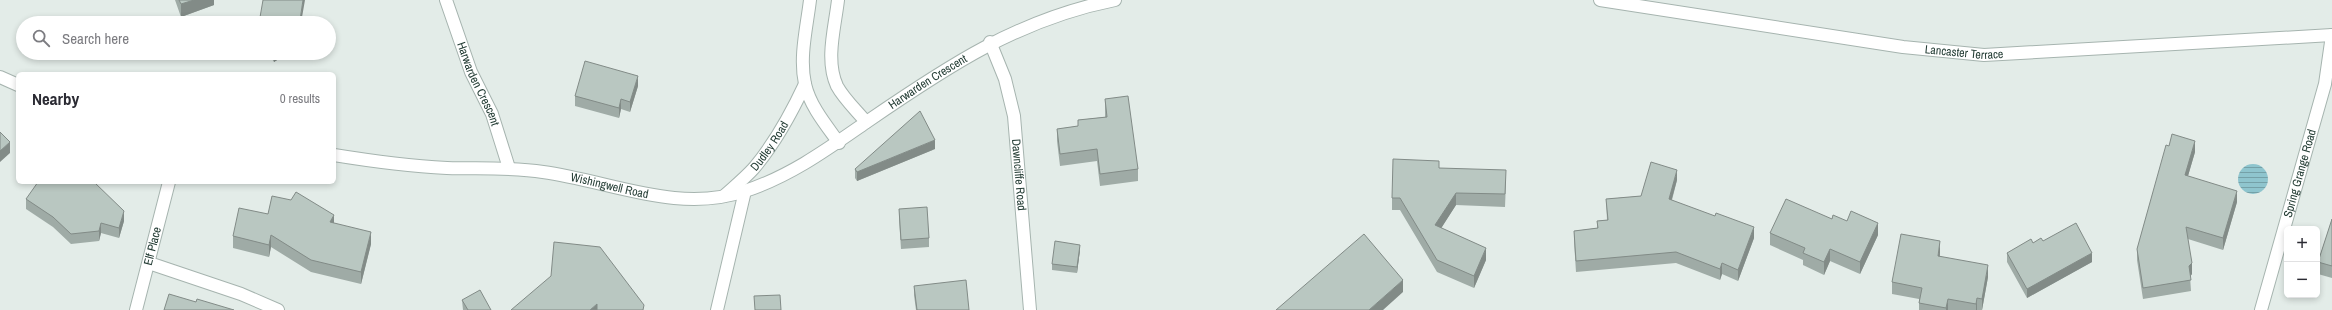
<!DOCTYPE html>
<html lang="en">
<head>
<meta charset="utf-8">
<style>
  :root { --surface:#fff; --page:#f2f2f3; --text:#2b2b33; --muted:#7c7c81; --line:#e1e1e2 }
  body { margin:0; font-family:"Archivo Narrow",sans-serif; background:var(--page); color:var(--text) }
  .controls { position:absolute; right:12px; bottom:12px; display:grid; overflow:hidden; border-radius:6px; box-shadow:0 2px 6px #0003 }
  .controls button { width:36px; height:36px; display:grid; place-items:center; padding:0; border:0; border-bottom:1px solid var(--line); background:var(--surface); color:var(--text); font:20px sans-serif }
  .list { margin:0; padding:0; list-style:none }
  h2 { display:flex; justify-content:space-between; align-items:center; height:52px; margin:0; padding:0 16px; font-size:17px }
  h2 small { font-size:13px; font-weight:400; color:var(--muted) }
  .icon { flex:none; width:22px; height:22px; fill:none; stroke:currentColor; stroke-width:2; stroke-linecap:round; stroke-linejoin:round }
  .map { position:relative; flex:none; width:2332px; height:310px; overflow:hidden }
  .search { position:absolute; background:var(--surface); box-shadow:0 2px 6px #0003; left:16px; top:16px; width:320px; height:44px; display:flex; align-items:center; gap:10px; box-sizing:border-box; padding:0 14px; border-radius:22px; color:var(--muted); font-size:15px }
  .panel { position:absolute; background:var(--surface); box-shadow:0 2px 6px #0003; left:16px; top:72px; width:320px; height:112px; border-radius:6px }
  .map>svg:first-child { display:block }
</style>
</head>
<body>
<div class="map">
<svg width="2332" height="310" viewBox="0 0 2332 310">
  <defs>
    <pattern id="water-rules" width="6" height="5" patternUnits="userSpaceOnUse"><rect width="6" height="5" fill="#8fc5ce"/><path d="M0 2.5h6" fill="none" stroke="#75a1a8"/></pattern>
  </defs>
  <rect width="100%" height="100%" fill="#e3ece8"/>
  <path fill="url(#water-rules)" d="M2238 179a15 15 0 1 1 30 0a15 15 0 1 1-30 0Z"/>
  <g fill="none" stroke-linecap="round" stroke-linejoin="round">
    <defs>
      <g id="street">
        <path id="s1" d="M 446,0 L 471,72 L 492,114 L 509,168"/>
        <path d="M 810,0 C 807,26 799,57 805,84 C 810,106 826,125 839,143"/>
        <path d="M 838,0 C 835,27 825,60 837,86 C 844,99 857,111 866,122"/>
        <path id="s2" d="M 1600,0 L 1903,47 L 1984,55 L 2332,35"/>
        <path id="s3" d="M 990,42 L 1005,79 L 1014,116 L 1030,310"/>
        <path d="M 0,77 L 18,85"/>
        <path id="s4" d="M 334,155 C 371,161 409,166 447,168 C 479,169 511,167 543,172 C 610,181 678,214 745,191 C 791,176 829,148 868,121 C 948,66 1019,19 1115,0"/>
        <path id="s5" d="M 724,196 C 734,187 745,178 754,168 C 775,143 791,114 805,84"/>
        <path d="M 149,263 L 241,294 L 278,310"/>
        <path id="s6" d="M 136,310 L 169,182"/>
        <path d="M 717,310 L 745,191"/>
        <path id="s7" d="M 2261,310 L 2325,84 L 2332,35"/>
      </g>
    </defs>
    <use href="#street" stroke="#a6b4af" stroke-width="14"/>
    <use href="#street" stroke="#fff" stroke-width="12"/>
  </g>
  <path fill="#9faba6" d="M 175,0 L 214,0 L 214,5 L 181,17 Z
    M 268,53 L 288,53 L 274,62 Z
    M 638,86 L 630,112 L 621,109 L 619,118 L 575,106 L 575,96 Z
    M 1105,99 L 1138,169 L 1138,181 L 1100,186 L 1097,161 L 1060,166 L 1057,141 L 1057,129 L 1078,126 L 1078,120 L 1105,117 Z
    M 2169,146 L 2195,152 L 2188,176 L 2237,202 L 2223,250 L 2188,239 L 2192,274 L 2190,276 L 2191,291 L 2143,299 L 2137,260 L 2137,249 Z
    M 935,149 L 857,181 L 855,178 L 855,169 Z
    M 1439,168 L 1506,182 L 1505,207 L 1456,205 L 1441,228 L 1486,260 L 1474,288 L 1437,272 L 1400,210 L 1392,210 L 1392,198 Z
    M 1677,180 L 1672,200 L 1754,238 L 1738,281 L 1722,274 L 1720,280 L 1676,263 L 1576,272 L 1574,241 L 1574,231 L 1597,228 L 1597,221 L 1607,220 L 1606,199 L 1641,196 Z
    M 26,199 L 124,221 L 119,238 L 101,233 L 99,241 L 71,244 L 53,227 L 26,209 Z
    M 899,209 L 929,238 L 929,247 L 901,249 L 899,219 Z
    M 268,214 L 334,223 L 371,244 L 361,284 L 311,272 L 271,247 L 269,257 L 233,248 L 233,236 Z
    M 1832,219 L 1878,235 L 1860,274 L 1830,261 L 1824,275 L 1803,265 L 1803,260 L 1770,245 L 1770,233 Z
    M 2332,219 L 2332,278 L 2318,274 L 2318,262 Z
    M 2043,241 L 2092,262 L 2027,298 L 2007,262 L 2007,253 L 2033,243 Z
    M 1080,250 L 1077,273 L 1052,270 L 1052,264 Z
    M 1940,253 L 1940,256 L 1988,277 L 1982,310 L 1919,310 L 1919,299 L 1892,294 L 1892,282 Z
    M 914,286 L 969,310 L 916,310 L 914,295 Z
    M 462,300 L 491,310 L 463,310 Z"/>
  <path fill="#828b87" d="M 194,0 L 214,0 L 214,5 L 181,17 L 181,4 Z
    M 303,0 L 305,0 L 301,23 L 300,20 Z
    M 274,53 L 288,53 L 274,62 Z
    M 638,76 L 638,86 L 630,112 L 630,102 Z
    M 621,99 L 621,109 L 619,118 L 619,108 Z
    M 935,140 L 935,149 L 857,181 L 857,172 Z
    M 2195,141 L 2195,152 L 2185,186 L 2185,175 Z
    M 10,142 L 10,153 L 0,162 L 0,151 Z
    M 1677,170 L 1677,180 L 1669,209 L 1669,199 Z
    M 2237,191 L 2237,202 L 2223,250 L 2223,238 Z
    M 1456,193 L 1456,205 L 1435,238 L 1435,225 Z
    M 124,211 L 124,221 L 119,238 L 119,228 Z
    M 334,215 L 334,227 L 330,222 Z
    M 101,223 L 101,233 L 99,241 L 99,231 Z
    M 1878,223 L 1878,235 L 1860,274 L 1860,262 Z
    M 1754,227 L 1754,238 L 1738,281 L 1738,270 Z
    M 371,232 L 371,244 L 361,284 L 361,272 Z
    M 271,235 L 271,247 L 269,257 L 269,245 Z
    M 1940,241 L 1940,253 L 1938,268 L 1938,256 Z
    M 1080,245 L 1080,250 L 1077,273 L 1077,267 Z
    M 1486,248 L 1486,260 L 1474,288 L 1474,276 Z
    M 1830,249 L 1830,261 L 1824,275 L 1824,262 Z
    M 2092,253 L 2092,262 L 2027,298 L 2027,289 Z
    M 1722,263 L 1722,274 L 1720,280 L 1720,269 Z
    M 2192,263 L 2192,274 L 2189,278 L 2189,266 Z
    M 1988,265 L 1988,277 L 1982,310 L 1982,299 Z
    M 1403,280 L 1403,292 L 1383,310 L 1369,310 Z
    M 1977,298 L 1977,310 L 1976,310 L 1976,304 Z
    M 1948,299 L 1948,310 L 1946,310 L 1946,308 Z
    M 597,304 L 597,310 L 590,310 Z"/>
  <path fill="#b9c7c1" stroke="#828b87" d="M 179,0 L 194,0 L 181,4 Z
    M 263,0 L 303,0 L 300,20 L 303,23 L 259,23 Z
    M 585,61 L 638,76 L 630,102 L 621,99 L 619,108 L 575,96 Z
    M 1128,96 L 1138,169 L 1100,174 L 1097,149 L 1060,154 L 1057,129 L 1078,126 L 1078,120 L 1107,117 L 1105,99 Z
    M 920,111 L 935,140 L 857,172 L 855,169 Z
    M 0,132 L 10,142 L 0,151 Z
    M 2172,134 L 2195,141 L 2185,175 L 2237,191 L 2223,238 L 2186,227 L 2192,263 L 2189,266 L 2191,280 L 2143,288 L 2137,249 L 2166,145 L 2169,146 Z
    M 1393,159 L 1439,161 L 1439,168 L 1506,170 L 1505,194 L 1456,193 L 1435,225 L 1486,248 L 1474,276 L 1437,260 L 1400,198 L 1392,198 Z
    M 1651,162 L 1677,170 L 1669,199 L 1715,216 L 1716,213 L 1754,227 L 1738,270 L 1722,263 L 1720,269 L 1676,252 L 1576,261 L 1574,231 L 1598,228 L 1597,221 L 1608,220 L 1606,199 L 1641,196 Z
    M 38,182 L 94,182 L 124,211 L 119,228 L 101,223 L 99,231 L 71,234 L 53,217 L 26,199 Z
    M 296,192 L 334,215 L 330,222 L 371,232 L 361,272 L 311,260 L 271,235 L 269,245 L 233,236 L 239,208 L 268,214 L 272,196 L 291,200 Z
    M 1786,199 L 1832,219 L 1833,215 L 1847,221 L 1851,211 L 1878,223 L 1860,262 L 1830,249 L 1824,262 L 1803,253 L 1805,248 L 1770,233 Z
    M 927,207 L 929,238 L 901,240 L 899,209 Z
    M 2332,219 L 2332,266 L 2318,262 Z
    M 2076,223 L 2092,253 L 2027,289 L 2007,253 L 2031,239 L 2033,243 L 2041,238 L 2043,241 Z
    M 1364,234 L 1403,280 L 1369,310 L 1276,310 Z
    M 1901,234 L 1940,241 L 1938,256 L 1988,265 L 1982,299 L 1977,298 L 1976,304 L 1948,299 L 1946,308 L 1919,303 L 1922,288 L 1892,282 Z
    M 1055,241 L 1080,245 L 1077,267 L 1052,264 Z
    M 554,242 L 600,247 L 644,305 L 643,310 L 597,310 L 597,304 L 590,310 L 511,310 L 551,276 Z
    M 966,280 L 969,310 L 917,310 L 914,286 Z
    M 480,290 L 491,310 L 468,310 L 462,300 Z
    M 169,294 L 196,302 L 197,299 L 234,310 L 164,310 Z
    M 780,295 L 781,310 L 755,310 L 754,296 Z"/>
  <g text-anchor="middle" stroke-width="3" stroke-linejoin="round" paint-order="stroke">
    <g font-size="12" fill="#243d35" stroke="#f4f9f6">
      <text dy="4" stroke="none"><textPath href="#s2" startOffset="368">Lancaster Terrace</textPath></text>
      <text dy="4" stroke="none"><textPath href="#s4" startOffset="629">Harwarden Crescent</textPath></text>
      <text dy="4" stroke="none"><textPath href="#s1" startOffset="90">Harwarden Crescent</textPath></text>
      <text dy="4" stroke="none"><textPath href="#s5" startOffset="68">Dudley Road</textPath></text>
      <text dy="4" stroke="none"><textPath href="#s7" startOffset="142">Spring Grange Road</textPath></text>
      <text dy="4" stroke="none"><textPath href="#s3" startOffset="137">Dawncliffe Road</textPath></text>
      <text dy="4" stroke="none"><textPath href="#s4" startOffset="278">Wishingwell Road</textPath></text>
      <text dy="4" stroke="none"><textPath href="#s6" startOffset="66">Elf Place</textPath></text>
    </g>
  </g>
</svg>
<div class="controls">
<button>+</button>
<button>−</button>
</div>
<div class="search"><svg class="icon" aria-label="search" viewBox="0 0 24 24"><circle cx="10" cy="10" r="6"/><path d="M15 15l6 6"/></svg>Search here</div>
<section class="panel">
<h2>Nearby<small>0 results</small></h2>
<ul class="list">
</ul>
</section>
</div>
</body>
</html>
